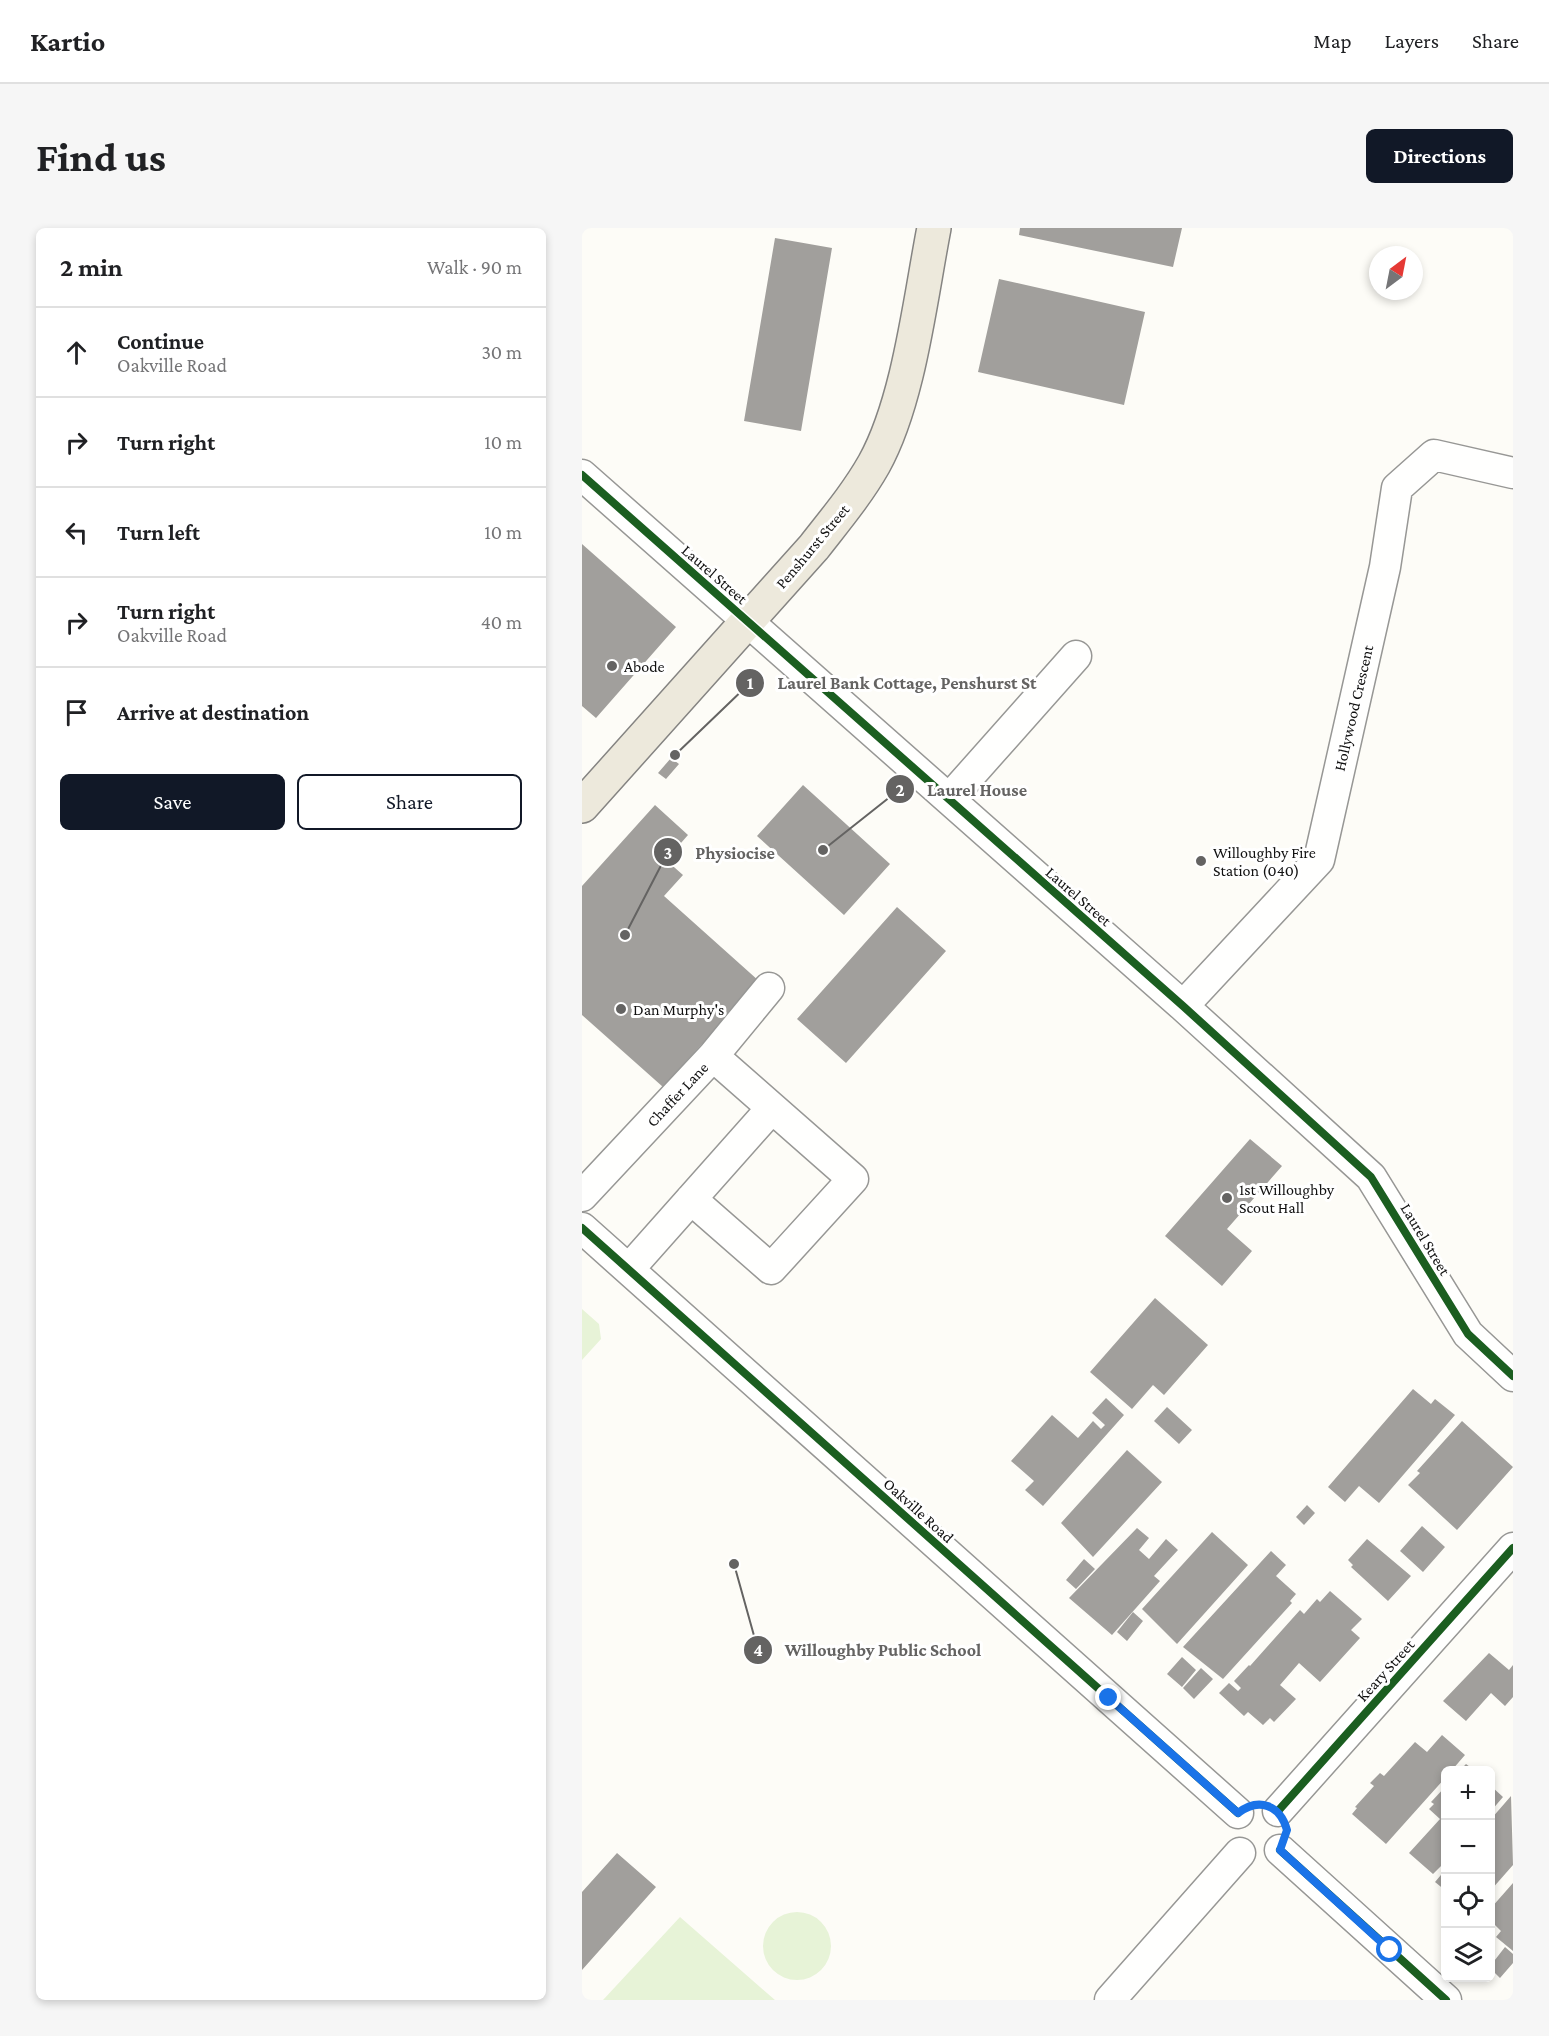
<!DOCTYPE html>
<html lang="en">
<head>
<meta charset="utf-8">
<style>
  :root { --surface:#fff; --page:#f6f6f6; --text:#202124; --muted:#757577; --line:#e0e0e0; --accent:#111827 }
  body { margin:0; font-family:"Crimson Pro",serif; background:var(--page); color:var(--text) }
  .controls { position:absolute; right:18px; bottom:18px; display:grid; overflow:hidden; border-radius:9px; box-shadow:0 3px 9px #0003 }
  .controls button { width:54px; height:54px; display:grid; place-items:center; padding:0; border:0; border-bottom:2px solid var(--line); background:var(--surface); color:var(--text); font:30px sans-serif }
  .compass { position:absolute; left:787px; top:18px; width:54px; height:54px; border-radius:50%; background:var(--surface); box-shadow:0 3px 9px #0003; rotate:32deg }
  .stop { position:absolute; width:18px; height:18px; margin:-14px; border:4px solid #1a73e8; border-radius:50%; background:#fff }
  .stop.end { background:#1a73e8; border-color:#fff; box-shadow:0 2px 6px #0008 }
  .list { margin:0; padding:0; list-style:none }
  h2 { display:flex; justify-content:space-between; align-items:center; height:78px; margin:0; padding:0 24px; font-size:26px }
  h2 small { font-size:20px; font-weight:400; color:var(--muted) }
  .list li { display:grid; grid-template-columns:39px 1fr auto; gap:18px; align-items:center; box-sizing:border-box; height:90px; padding:0 24px; border-top:2px solid var(--line) }
  .list b { display:block; font-size:22px; white-space:nowrap }
  .list p { margin:0; font-size:20px; white-space:nowrap; color:var(--muted) }
  .list em { font-size:20px; font-style:normal; color:var(--muted) }
  .actions { display:flex; gap:12px; padding:18px 24px }
  .actions a { flex:1; padding:14px 0; border:2px solid var(--accent); border-radius:9px; text-align:center; font-size:21px; color:var(--accent) }
  .actions .main { background:var(--accent); color:#fff }
  .icon { flex:none; width:33px; height:33px; fill:none; stroke:currentColor; stroke-width:2; stroke-linecap:round; stroke-linejoin:round }
  .map { position:relative; flex:none; width:931px; height:1772px; overflow:hidden; border-radius:9px }
  header { display:flex; align-items:center; gap:36px; box-sizing:border-box; height:84px; padding:0 30px; background:var(--surface); border-bottom:2px solid var(--line) }
  header strong { font-size:28px }
  nav { display:flex; gap:33px; margin-inline-start:auto; font-size:21px }
  .intro { display:flex; align-items:center; justify-content:space-between; box-sizing:border-box; height:144px; padding:0 36px }
  h1 { margin:0; font-size:42px }
  .button { padding:15px 27px; border-radius:9px; background:var(--accent); color:#fff; font-size:21px; font-weight:700 }
  main { display:flex; gap:36px; padding:0 36px }
  aside { flex:1; background:var(--surface); border-radius:9px; box-shadow:0 3px 9px #0003 }
  .map>svg:first-child { display:block }
</style>
</head>
<body>
<header>
<strong>Kartio</strong>
<nav><a>Map</a><a>Layers</a><a>Share</a></nav>
</header>
<div class="intro"><h1>Find us</h1><a class="button">Directions</a></div>
<main>
<aside>
<h2>2 min<small>Walk · 90 m</small></h2>
<ul class="list">
<li><svg class="icon" aria-label="ahead" viewBox="0 0 24 24"><path d="M12 20V5M6 11l6-6 6 6"/></svg><div><b>Continue</b><p>Oakville Road</p></div><em>30 m</em></li>
<li><svg class="icon" aria-label="right" viewBox="0 0 24 24"><path d="M7 20v-9h11M14 6l5 5-5 5"/></svg><div><b>Turn right</b></div><em>10 m</em></li>
<li><svg class="icon" aria-label="left" viewBox="0 0 24 24"><path d="M17 20v-9H6M10 6l-5 5 5 5"/></svg><div><b>Turn left</b></div><em>10 m</em></li>
<li><svg class="icon" aria-label="right" viewBox="0 0 24 24"><path d="M7 20v-9h11M14 6l5 5-5 5"/></svg><div><b>Turn right</b><p>Oakville Road</p></div><em>40 m</em></li>
<li><svg class="icon" aria-label="arrive" viewBox="0 0 24 24"><path d="M6 21V4h12l-3 4 3 4H6"/></svg><div><b>Arrive at destination</b></div></li>
</ul>
<div class="actions"><a class="main">Save</a><a>Share</a></div>
</aside>
<div class="map">
<svg width="931" height="1772" viewBox="0 0 931 1772">
  <rect width="100%" height="100%" fill="#fdfcf7"/>
  <path fill="#e7f3d7" d="M 0,1081 L 17,1096 L 19,1111 L 0,1132 Z
    M181 1718a34 34 0 1 1 68 0a34 34 0 1 1-68 0Z
    M 98,1689 L 193,1772 L 21,1772 Z"/>
  <path fill="#a19f9c" d="M 438,0 L 600,0 L 591,39 L 437,7 Z
    M 193,10 L 250,20 L 219,203 L 162,193 Z
    M 417,51 L 563,84 L 542,177 L 396,144 Z
    M 0,316 L 94,399 L 14,490 L 0,478 Z
    M 89,530 L 97,536 L 84,551 L 76,545 Z
    M 221,557 L 308,636 L 262,687 L 175,608 Z
    M 73,577 L 106,607 L 84,632 L 101,647 L 82,668 L 177,753 L 81,859 L 0,787 L 0,658 Z
    M 315,679 L 364,723 L 264,835 L 215,791 Z
    M 668,911 L 700,938 L 645,1001 L 670,1023 L 640,1058 L 583,1008 Z
    M 573,1070 L 626,1117 L 582,1167 L 571,1157 L 550,1181 L 508,1144 Z
    M 831,1161 L 849,1176 L 853,1171 L 873,1187 L 797,1275 L 777,1258 L 763,1274 L 746,1259 Z
    M 524,1170 L 542,1187 L 461,1278 L 443,1262 L 452,1253 L 429,1233 L 470,1187 L 496,1210 L 511,1193 L 519,1201 L 523,1197 L 510,1185 Z
    M 585,1179 L 610,1202 L 597,1216 L 572,1193 Z
    M 880,1193 L 931,1239 L 875,1302 L 826,1257 L 838,1245 L 835,1243 Z
    M 545,1222 L 580,1254 L 511,1329 L 479,1295 Z
    M 725,1277 L 733,1285 L 722,1297 L 714,1289 Z
    M 840,1298 L 863,1319 L 841,1344 L 818,1323 Z
    M 555,1300 L 567,1310 L 557,1322 L 567,1331 L 584,1311 L 596,1322 L 572,1348 L 578,1353 L 530,1407 L 487,1370 Z
    M 630,1304 L 666,1337 L 595,1416 L 560,1381 Z
    M 785,1311 L 829,1348 L 806,1373 L 769,1339 L 771,1337 L 766,1332 Z
    M 689,1323 L 704,1337 L 694,1348 L 714,1366 L 708,1373 L 710,1375 L 641,1451 L 601,1419 Z
    M 502,1331 L 513,1341 L 494,1361 L 484,1352 Z
    M 748,1363 L 780,1391 L 769,1402 L 778,1410 L 738,1454 L 717,1435 L 698,1457 L 714,1471 L 692,1494 L 688,1490 L 681,1497 L 666,1484 L 662,1488 L 637,1465 L 647,1455 L 656,1463 L 659,1460 L 652,1453 L 667,1437 L 668,1438 L 718,1382 L 722,1386 L 735,1371 L 738,1374 Z
    M 551,1384 L 561,1393 L 545,1413 L 535,1404 Z
    M 907,1425 L 927,1442 L 931,1437 L 931,1469 L 923,1478 L 909,1465 L 884,1493 L 861,1473 Z
    M 600,1429 L 614,1442 L 600,1459 L 585,1446 Z
    M 619,1440 L 631,1451 L 612,1471 L 601,1460 Z
    M 860,1507 L 883,1527 L 870,1542 L 864,1542 L 864,1549 L 804,1616 L 770,1586 L 775,1580 L 773,1579 L 792,1558 L 788,1555 L 798,1545 L 802,1548 L 833,1514 L 845,1524 Z
    M 884,1536 L 892,1542 L 878,1542 Z
    M 864,1558 L 864,1633 L 851,1646 L 827,1625 L 858,1591 L 847,1581 L 852,1576 L 849,1574 Z
    M 909,1558 L 921,1569 L 909,1583 Z
    M 929,1568 L 931,1637 L 909,1662 L 909,1591 Z
    M 35,1625 L 74,1659 L 0,1742 L 0,1664 Z
    M 864,1641 L 864,1663 L 853,1654 Z
    M 931,1655 L 931,1723 L 914,1709 L 919,1703 L 909,1693 L 909,1680 Z
    M 923,1719 L 931,1726 L 931,1735 L 918,1750 L 909,1741 L 909,1737 Z"/>
  <g fill="none" stroke-linecap="round" stroke-linejoin="round">
    <defs>
      <path id="minor" d="M 0,247 L 601,778 L 789,949 L 886,1106 L 931,1148
        M 367,571 L 494,428
        M 601,778 L 737,632 L 803,339 L 815,260 L 852,227 L 931,245
        M 0,968 L 131,828 L 187,760
        M 109,971 L 189,1041 L 271,951 L 131,828
        M 0,1000 L 656,1585
        M 47,1041 L 190,880
        M 696,1583 L 931,1320
        M 698,1622 L 864,1772
        M 528,1772 L 658,1625"/>
      <path id="major" d="M 0,578 L 232,319 C 253,292 275,266 292,236 C 327,173 338,72 352,0"/>
    </defs>
    <use href="#minor" stroke="#979795" stroke-width="33"/>
    <use href="#major" stroke="#858482" stroke-width="36"/>
    <use href="#minor" stroke="#fffffe" stroke-width="30"/>
    <use href="#major" stroke="#ede9dc" stroke-width="33"/>
    <defs>
      <path id="cycleway" d="M 0,247 L 601,778 L 789,949 L 886,1106 L 931,1148
        M 0,1000 L 656,1585
        M 696,1583 L 931,1320
        M 698,1622 L 864,1772"/>
    </defs>
    <use href="#cycleway" stroke="#fff" stroke-width="11"/>
    <use href="#cycleway" stroke="#1b5e20" stroke-width="8"/>
  </g>
  <g fill="none" stroke-linecap="round" stroke-linejoin="round">
    <path stroke="#1a73e8" stroke-width="8" d="M 527,1470 L 656,1585 C 677,1569 698,1577 705,1602 L 698,1622 L 808,1722"/>
  </g>
  <g fill="#646362" stroke="#fff" stroke-width="2">
    <circle cx="30" cy="438" r="6"/>
    <circle cx="619" cy="633" r="6"/>
    <circle cx="39" cy="781" r="6"/>
    <circle cx="645" cy="970" r="6"/>
  </g>
  <g text-anchor="middle" stroke-width="6" stroke-linejoin="round" paint-order="stroke">
    <g font-size="16" fill="#111" stroke="#fff">
      <text transform="translate(230 318) rotate(-50)" y="6">Penshurst Street</text>
      <text transform="translate(133 346) rotate(41)" y="6">Laurel Street</text>
      <text transform="translate(771 480) rotate(-77)" y="6">Hollywood Crescent</text>
      <text transform="translate(497 668) rotate(41)" y="6">Laurel Street</text>
      <text transform="translate(95 866) rotate(-47)" y="6">Chaffer Lane</text>
      <text transform="translate(844 1011) rotate(59)" y="6">Laurel Street</text>
      <text transform="translate(337 1282) rotate(42)" y="6">Oakville Road</text>
      <text transform="translate(803 1442) rotate(-48)" y="6">Keary Street</text>
    </g>
    <g font-size="16" fill="#111" stroke="#fff" text-anchor="start">
      <text x="42" y="444">Abode</text>
      <text x="631" y="630">Willoughby Fire<tspan x="631" dy="18">Station (040)</tspan></text>
      <text x="51" y="787">Dan Murphy's</text>
      <text x="657" y="967">1st Willoughby<tspan x="657" dy="18">Scout Hall</tspan></text>
    </g>
  </g>
  <path fill="none" stroke="#646362" stroke-width="2" d="M93 527L168 455M241 622L318 561M43 707L86 624M152 1336L176 1422"/>
  <g fill="#646362" stroke="#fff" stroke-width="2">
    <circle cx="93" cy="527" r="6"/>
    <circle cx="241" cy="622" r="6"/>
    <circle cx="43" cy="707" r="6"/>
    <circle cx="152" cy="1336" r="6"/>
    <circle cx="168" cy="455" r="15"/>
    <circle cx="318" cy="561" r="15"/>
    <circle cx="86" cy="624" r="15"/>
    <circle cx="176" cy="1422" r="15"/>
  </g>
  <g font-size="18" text-anchor="middle" font-weight="bold" fill="#fff">
    <text x="168" y="461">1</text>
    <text x="318" y="568">2</text>
    <text x="86" y="631">3</text>
    <text x="176" y="1428">4</text>
  </g>
  <g font-size="18" text-anchor="middle" font-weight="bold" fill="#646362" stroke="#fff" stroke-width="6" stroke-linejoin="round" paint-order="stroke">
    <text x="325" y="461">Laurel Bank Cottage, Penshurst St</text>
    <text x="395" y="568">Laurel House</text>
    <text x="153" y="631">Physiocise</text>
    <text x="301" y="1428">Willoughby Public School</text>
  </g>
</svg>
<div class="controls">
<button>+</button>
<button>−</button>
<button><svg class="icon" aria-label="locate" viewBox="0 0 24 24"><circle cx="12" cy="12" r="6"/><path d="M12 2v4M12 18v4M2 12h4M18 12h4"/></svg></button>
<button><svg class="icon" aria-label="layers" viewBox="0 0 24 24"><path d="M12 4l9 5-9 5-9-5zM3 14l9 5 9-5"/></svg></button>
</div>
<svg class="compass" viewBox="-18 -18 36 36"><path d="M0-13l5 13h-10z" fill="#e53935"/><path d="M0 13l5-13h-10z" fill="#757577"/></svg>
<div class="stop" style="left:808px;top:1722px"></div>
<div class="stop end" style="left:527px;top:1470px"></div>
</div>
</main>
</body>
</html>
